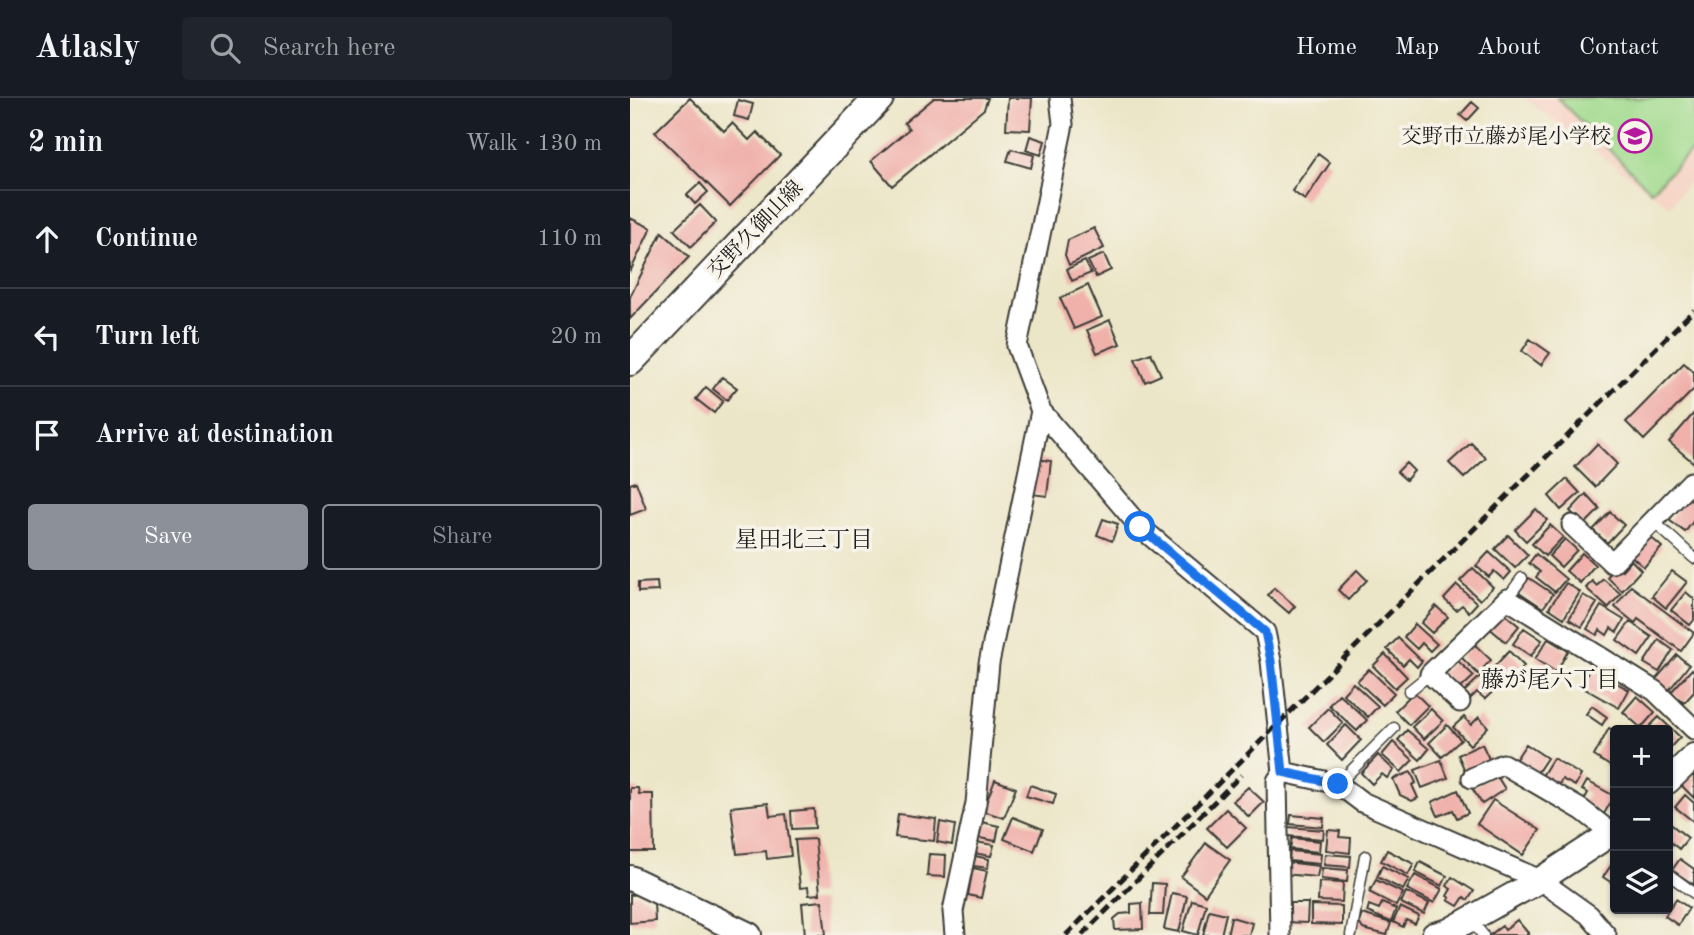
<!DOCTYPE html>
<html lang="en">
<head>
<meta charset="utf-8">
<style>
  :root { --surface:#171b24; --page:#20242c; --text:#f1f3f6; --muted:#9ea1a6; --line:#363941; --accent:#8c9099 }
  body { margin:0; font-family:"Old Standard TT","Noto Serif JP",serif; background:var(--page); color:var(--text) }
  .controls { position:absolute; right:21px; bottom:21px; display:grid; overflow:hidden; border-radius:7px; box-shadow:0 2px 5px #0004 }
  .controls button { width:63px; height:63px; display:grid; place-items:center; padding:0; border:0; border-bottom:2px solid var(--line); background:var(--surface); color:var(--text); font:35px sans-serif }
  .stop { position:absolute; width:21px; height:21px; margin:-16px; border:5px solid #1a73e8; border-radius:50%; background:#fff }
  .stop.end { background:#1a73e8; border-color:#fff; box-shadow:0 2px 7px #0008 }
  .list { margin:0; padding:0; list-style:none }
  h2 { display:flex; justify-content:space-between; align-items:center; height:91px; margin:0; padding:0 28px; font-size:30px }
  h2 small { font-size:23px; font-weight:400; color:var(--muted) }
  .list li { display:grid; grid-template-columns:46px 1fr auto; gap:21px; align-items:center; box-sizing:border-box; height:98px; padding:0 28px; border-top:2px solid var(--line) }
  .list b { display:block; font-size:26px; white-space:nowrap }
  .list em { font-size:23px; font-style:normal; color:var(--muted) }
  .actions { display:flex; gap:14px; padding:21px 28px }
  .actions a { flex:1; padding:16px 0; border:2px solid var(--accent); border-radius:7px; text-align:center; font-size:24px; color:var(--accent) }
  .actions .main { background:var(--accent); color:#fff }
  .icon { flex:none; width:38px; height:38px; fill:none; stroke:currentColor; stroke-width:2; stroke-linecap:round; stroke-linejoin:round }
  .map { position:relative; flex:none; width:1064px; height:837px; overflow:hidden }
  header { display:flex; align-items:center; gap:42px; box-sizing:border-box; height:98px; padding:0 35px; background:var(--surface); border-bottom:2px solid var(--line) }
  header strong { font-size:33px }
  nav { display:flex; gap:38px; margin-inline-start:auto; font-size:24px }
  .search { width:490px; height:63px; background:var(--page); display:flex; align-items:center; gap:18px; box-sizing:border-box; padding:0 24px; border-radius:7px; color:var(--muted); font-size:26px }
  main { display:flex }
  aside { flex:1; background:var(--surface) }
  .map>svg:first-child { display:block }
</style>
</head>
<body>
<header>
<strong>Atlasly</strong>
<div class="search"><svg class="icon" aria-label="search" viewBox="0 0 24 24"><circle cx="10" cy="10" r="6"/><path d="M15 15l6 6"/></svg>Search here</div>
<nav><a>Home</a><a>Map</a><a>About</a><a>Contact</a></nav>
</header>
<main>
<aside>
<h2>2 min<small>Walk · 130 m</small></h2>
<ul class="list">
<li><svg class="icon" aria-label="ahead" viewBox="0 0 24 24"><path d="M12 20V5M6 11l6-6 6 6"/></svg><div><b>Continue</b></div><em>110 m</em></li>
<li><svg class="icon" aria-label="left" viewBox="0 0 24 24"><path d="M17 20v-9H6M10 6l-5 5 5 5"/></svg><div><b>Turn left</b></div><em>20 m</em></li>
<li><svg class="icon" aria-label="arrive" viewBox="0 0 24 24"><path d="M6 21V4h12l-3 4 3 4H6"/></svg><div><b>Arrive at destination</b></div></li>
</ul>
<div class="actions"><a class="main">Save</a><a>Share</a></div>
</aside>
<div class="map">
<svg width="1064" height="837" viewBox="0 0 1064 837">
  <rect width="100%" height="100%" fill="#f7f3e8"/>
  <filter id="ink" filterUnits="userSpaceOnUse"><feTurbulence type="fractalNoise" baseFrequency=".0143" numOctaves="2"/><feDisplacementMap in="SourceGraphic" scale="14" xChannelSelector="R" yChannelSelector="G"/><feConvolveMatrix kernelMatrix="1 2 1 2 8 2 1 2 1" color-interpolation-filters="sRGB"/></filter>
  <filter id="wash" filterUnits="userSpaceOnUse"><feTurbulence type="fractalNoise" baseFrequency=".00686" numOctaves="4" result="noise"/><feDisplacementMap in="SourceGraphic" scale="28" xChannelSelector="R" yChannelSelector="G"/><feGaussianBlur stdDeviation="1.57" result="paint"/><feColorMatrix in="noise" values="0 0 0 0 0 0 0 0 0 0 0 0 0 0 0 0 0 1.4 0 .05"/><feComposite in="paint" operator="in"/></filter>
  <g filter="url(#wash)">
    <rect width="100%" height="100%" fill="#ece6c8"/>
    <path fill="#f6d2c3" d="M 894,0 L 1064,0 L 1064,77 L 1040,109 Z"/>
    <path fill="#a0da8d" stroke="#5e7b54" stroke-width="2" d="M 927,0 L 1064,0 L 1064,50 L 1021,93 Z"/>
    <g id="blocks">
      <path fill="#f0b1ab" d="M 60,0 L 94,33 L 102,25 L 119,42 L 127,34 L 150,57 L 100,108 L 25,34 Z
        M 304,0 L 358,0 L 354,11 L 262,88 L 241,63 L 279,31 L 274,25 Z
        M 378,0 L 402,0 L 400,32 L 376,31 Z
        M 108,2 L 123,6 L 119,22 L 104,18 Z
        M 842,4 L 849,10 L 837,23 L 830,17 Z
        M 400,38 L 415,43 L 411,57 L 396,52 Z
        M 381,51 L 404,57 L 401,70 L 377,63 Z
        M 688,56 L 700,65 L 675,102 L 662,93 Z
        M 70,85 L 78,94 L 65,106 L 57,97 Z
        M 70,107 L 86,124 L 61,149 L 44,132 Z
        M 0,120 L 21,130 L 0,174 Z
        M 464,130 L 474,150 L 439,167 L 435,157 L 438,142 Z
        M 32,134 L 59,159 L 0,221 L 0,199 Z
        M 474,156 L 481,172 L 466,179 L 458,163 Z
        M 455,163 L 461,175 L 442,183 L 437,171 Z
        M 458,187 L 472,219 L 444,231 L 430,200 Z
        M 480,222 L 490,246 L 467,255 L 457,232 Z
        M 900,241 L 920,255 L 911,267 L 892,253 Z
        M 521,255 L 531,277 L 515,284 L 505,261 Z
        M 1054,265 L 1064,274 L 1064,291 L 1014,342 L 996,324 Z
        M 92,279 L 107,290 L 97,302 L 83,291 Z
        M 76,289 L 93,303 L 84,315 L 66,301 Z
        M 1064,315 L 1064,365 L 1039,344 Z
        M 841,345 L 856,360 L 834,380 L 819,365 Z
        M 967,346 L 987,366 L 965,389 L 945,369 Z
        M 406,361 L 421,363 L 417,398 L 401,396 Z
        M 776,365 L 784,373 L 776,382 L 767,374 Z
        M 937,381 L 950,395 L 931,412 L 919,398 Z
        M 6,384 L 16,411 L 0,417 L 0,386 Z
        M 956,396 L 970,411 L 954,427 L 940,413 Z
        M 1057,399 L 1064,404 L 1064,422 L 1055,434 L 1039,422 Z
        M 906,411 L 917,422 L 896,443 L 885,432 Z
        M 980,414 L 994,427 L 977,445 L 963,432 Z
        M 473,421 L 488,426 L 482,443 L 467,437 Z
        M 920,427 L 933,439 L 915,458 L 902,446 Z
        M 1017,436 L 1032,449 L 1014,469 L 1002,459 L 1011,450 L 1007,446 Z
        M 878,437 L 898,457 L 885,470 L 865,451 Z
        M 935,441 L 947,452 L 931,469 L 919,458 Z
        M 859,454 L 881,474 L 874,482 L 864,473 L 859,479 L 846,468 Z
        M 952,455 L 965,467 L 950,485 L 936,473 Z
        M 906,456 L 936,481 L 925,494 L 906,479 L 910,474 L 899,465 Z
        M 1001,462 L 1011,472 L 992,493 L 977,479 L 987,467 L 992,472 Z
        M 843,470 L 863,489 L 850,502 L 830,483 Z
        M 727,472 L 737,482 L 718,502 L 708,492 Z
        M 1042,473 L 1057,484 L 1036,510 L 1022,498 Z
        M 899,480 L 923,496 L 913,510 L 889,494 Z
        M 973,481 L 991,496 L 978,510 L 956,490 L 962,483 L 967,488 Z
        M 27,484 L 28,493 L 8,494 L 8,485 Z
        M 936,485 L 950,494 L 934,520 L 919,510 Z
        M 827,487 L 847,505 L 839,514 L 832,507 L 826,512 L 814,501 Z
        M 1001,488 L 1064,535 L 1051,553 L 1008,521 L 1005,525 L 985,509 Z
        M 644,490 L 665,508 L 659,515 L 638,497 Z
        M 1056,494 L 1064,501 L 1064,522 L 1060,527 L 1041,512 Z
        M 953,497 L 967,505 L 952,529 L 939,521 Z
        M 806,508 L 818,519 L 802,535 L 791,525 Z
        M 971,508 L 994,522 L 987,534 L 981,530 L 977,537 L 970,532 L 967,537 L 957,531 Z
        M 870,512 L 889,528 L 876,544 L 857,528 Z
        M 1000,524 L 1022,539 L 1009,558 L 987,542 Z
        M 785,526 L 807,546 L 800,553 L 792,545 L 787,551 L 774,539 Z
        M 894,530 L 912,542 L 901,558 L 883,546 Z
        M 768,540 L 792,563 L 787,569 L 779,561 L 773,567 L 757,551 Z
        M 918,541 L 938,553 L 926,574 L 905,561 Z
        M 1029,542 L 1043,552 L 1029,574 L 1014,565 Z
        M 844,546 L 861,562 L 848,576 L 831,559 Z
        M 879,553 L 894,568 L 878,585 L 863,570 Z
        M 755,556 L 777,579 L 765,590 L 743,568 Z
        M 1047,557 L 1059,567 L 1039,592 L 1026,581 Z
        M 826,561 L 844,578 L 829,592 L 812,575 Z
        M 960,570 L 999,592 L 989,610 L 950,588 Z
        M 739,571 L 764,595 L 753,607 L 727,583 Z
        M 858,571 L 872,585 L 855,601 L 847,594 L 840,601 L 834,594 Z
        M 1062,571 L 1064,573 L 1064,594 L 1054,605 L 1041,594 Z
        M 723,585 L 748,608 L 738,619 L 713,596 Z
        M 784,594 L 798,608 L 779,627 L 765,613 Z
        M 709,596 L 737,622 L 727,633 L 699,607 Z
        M 1007,598 L 1025,614 L 1011,630 L 993,614 Z
        M 962,608 L 977,619 L 972,627 L 956,616 Z
        M 698,610 L 713,625 L 694,644 L 679,629 Z
        M 801,611 L 813,623 L 794,641 L 782,629 Z
        M 834,619 L 841,627 L 849,619 L 858,629 L 840,647 L 823,629 Z
        M 1029,619 L 1050,639 L 1038,652 L 1038,632 L 1016,632 Z
        M 716,627 L 731,642 L 712,662 L 697,647 Z
        M 817,627 L 831,642 L 812,659 L 799,645 Z
        M 979,630 L 985,633 L 985,671 L 964,658 Z
        M 777,632 L 799,651 L 790,662 L 768,642 Z
        M 763,644 L 783,662 L 771,674 L 752,657 Z
        M 852,646 L 860,663 L 835,673 L 828,657 Z
        M 896,646 L 917,660 L 905,678 L 884,664 Z
        M 748,657 L 764,672 L 757,680 L 752,676 L 742,686 L 731,675 Z
        M 923,660 L 951,677 L 945,688 L 932,681 L 928,688 L 912,678 Z
        M 811,662 L 818,680 L 792,690 L 785,672 Z
        M 1064,673 L 1064,700 L 1051,687 Z
        M 781,674 L 786,685 L 782,687 L 788,700 L 782,703 L 770,697 L 763,681 Z
        M 865,675 L 875,691 L 852,706 L 842,690 Z
        M 365,682 L 386,690 L 374,720 L 353,713 Z
        M 957,683 L 984,698 L 974,716 L 953,704 L 958,695 L 952,692 Z
        M 400,687 L 426,696 L 423,706 L 396,698 Z
        M 618,689 L 634,704 L 619,719 L 603,703 Z
        M 0,690 L 8,690 L 9,696 L 23,696 L 24,754 L 0,754 Z
        M 828,692 L 838,715 L 827,720 L 823,712 L 808,718 L 802,704 Z
        M 1055,697 L 1064,705 L 1064,724 L 1045,709 Z
        M 863,702 L 910,732 L 893,757 L 847,726 Z
        M 138,705 L 140,718 L 156,716 L 161,758 L 137,761 L 136,753 L 107,756 L 101,709 Z
        M 184,711 L 185,730 L 162,731 L 161,713 Z
        M 596,711 L 616,730 L 597,749 L 577,730 Z
        M 268,716 L 306,721 L 304,743 L 265,739 Z
        M 661,717 L 694,720 L 693,729 L 660,726 Z
        M 383,719 L 413,731 L 404,753 L 374,741 Z
        M 347,723 L 369,728 L 366,743 L 344,739 Z
        M 310,724 L 325,727 L 322,747 L 307,744 Z
        M 1038,724 L 1058,740 L 1049,751 L 1038,742 Z
        M 658,729 L 694,732 L 693,741 L 657,738 Z
        M 698,732 L 710,733 L 709,739 L 721,740 L 720,755 L 696,752 Z
        M 662,740 L 690,743 L 689,754 L 660,751 Z
        M 185,741 L 190,796 L 179,797 L 178,789 L 170,790 L 165,742 Z
        M 345,744 L 364,747 L 361,758 L 343,755 Z
        M 576,745 L 600,762 L 575,797 L 551,779 Z
        M 757,752 L 784,766 L 778,777 L 751,763 Z
        M 660,753 L 691,756 L 690,766 L 659,763 Z
        M 299,756 L 316,757 L 315,779 L 297,778 Z
        M 695,756 L 721,758 L 720,769 L 694,767 Z
        M 345,758 L 359,761 L 358,770 L 343,768 Z
        M 1050,761 L 1064,771 L 1064,787 L 1042,772 Z
        M 985,762 L 985,787 L 973,779 Z
        M 655,764 L 689,768 L 687,779 L 653,776 Z
        M 790,764 L 817,778 L 812,788 L 785,774 Z
        M 752,768 L 779,781 L 773,792 L 747,779 Z
        M 343,770 L 357,773 L 351,800 L 338,797 Z
        M 692,770 L 718,772 L 717,784 L 691,781 Z
        M 785,777 L 812,791 L 804,805 L 777,791 Z
        M 822,779 L 844,793 L 838,802 L 834,799 L 828,808 L 818,802 L 820,800 L 817,798 L 821,791 L 817,788 Z
        M 746,782 L 773,795 L 766,808 L 739,794 Z
        M 689,784 L 713,785 L 712,804 L 688,803 Z
        M 522,785 L 535,786 L 533,817 L 520,817 Z
        M 776,794 L 799,805 L 794,816 L 771,805 Z
        M 542,795 L 557,798 L 549,834 L 534,831 Z
        M 8,796 L 24,805 L 25,823 L 0,825 L 0,797 Z
        M 1046,801 L 1059,810 L 1048,827 L 1035,818 Z
        M 562,802 L 576,806 L 568,837 L 553,833 Z
        M 192,803 L 196,837 L 175,837 L 172,805 Z
        M 512,805 L 513,831 L 485,832 L 484,821 L 490,816 L 501,815 L 501,806 Z
        M 655,805 L 678,805 L 677,825 L 655,824 Z
        M 752,805 L 766,811 L 761,824 L 737,814 L 739,807 L 749,811 Z
        M 681,807 L 712,808 L 712,827 L 681,826 Z
        M 770,809 L 789,818 L 785,826 L 776,822 L 773,829 L 763,824 Z
        M 579,812 L 596,816 L 591,837 L 573,837 Z
        M 732,816 L 761,825 L 757,837 L 733,831 L 729,825 Z
        M 601,819 L 622,825 L 619,837 L 597,837 Z
        M 887,822 L 899,836 L 897,837 L 860,837 L 872,828 L 875,832 Z"/>
    </g>
  </g>
  <g filter="url(#ink)">
    <use href="#blocks" fill-opacity="0" stroke="#3b3a36" stroke-width="2"/>
    <g fill="none" stroke-linecap="round" stroke-linejoin="round">
      <defs>
        <path id="service" d="M 1023,423 L 1064,460
          M 877,501 L 892,480
          M 779,593 L 800,576
          M 708,686 L 764,630
          M 1038,776 L 1064,795
          M 840,821 L 853,837
          M 721,837 L 735,758"/>
        <path id="minor" d="M 430,0 L 433,26 L 387,248 L 411,313 L 510,429 L 635,534 L 641,563 L 653,674
          M 942,427 L 982,465 L 1061,384 L 1064,386
          M 830,604 L 800,576 L 877,501 L 1025,593 L 1064,631
          M 842,680 L 873,666 L 952,712 L 983,736
          M 325,837 L 323,813 L 346,705 L 359,565 L 411,313
          M 650,837 L 647,683 L 653,674 L 708,686 L 732,704 L 910,782 L 959,817 L 976,837"/>
        <path id="tertiary" d="M 1038,683 L 1064,658
          M 0,780 L 119,837
          M 804,837 L 819,833 L 910,782 L 985,733"/>
        <path id="secondary" d="M 0,263 L 249,0"/>
      </defs>
      <use href="#service" stroke="#3b3a36" stroke-width="13"/>
      <use href="#minor" stroke="#3b3a36" stroke-width="23"/>
      <use href="#tertiary" stroke="#3b3a36" stroke-width="28"/>
      <use href="#secondary" stroke="#3b3a36" stroke-width="32"/>
      <use href="#service" stroke="#fff" stroke-width="10"/>
      <use href="#minor" stroke="#fff" stroke-width="19"/>
      <use href="#tertiary" stroke="#fff" stroke-width="24"/>
      <use href="#secondary" stroke="#fff" stroke-width="28"/>
      <path stroke="#1c1c1c" stroke-width="5" stroke-dasharray="10 5" stroke-linecap="butt" d="M 436,837 L 1064,212
        M 452,837 L 611,677"/>
    </g>
  </g>
  <g fill="none" stroke-linecap="round" stroke-linejoin="round" filter="url(#ink)">
    <path stroke="#1a73e8" stroke-width="9" d="M 510,429 L 635,534 L 641,563 L 653,674 L 708,686"/>
  </g>
  <defs>
    <symbol id="school-ring" viewBox="-11 -11 22 22"><circle r="9.5" fill="#f7f3e8" stroke="#b5179e" stroke-width="1.5"/><path d="M0-5L7-2L0 1L-7-2ZM-4 1L0 2.5L4 1V4Q0 6-4 4Z" fill="#b5179e"/></symbol>
  </defs>
  <g fill-rule="evenodd">
    <use href="#school-ring" x="986" y="19" width="38" height="38"/>
  </g>
  <g text-anchor="middle" stroke-width="7" stroke-linejoin="round" paint-order="stroke">
    <g font-size="21" fill="#1c1c1c" stroke="#f7f3e8" text-anchor="end">
      <text x="981" y="45">交野市立藤が尾小学校</text>
    </g>
    <g font-size="21" fill="#1c1c1c" stroke="#f7f3e8">
      <text transform="translate(125 131) rotate(-46)" y="7">交野久御山線</text>
    </g>
    <g font-size="23" fill="#1c1c1c" stroke="#f7f3e8">
      <text x="174" y="449">星田北三丁目</text>
      <text x="920" y="589">藤が尾六丁目</text>
    </g>
  </g>
</svg>
<div class="controls">
<button>+</button>
<button>−</button>
<button><svg class="icon" aria-label="layers" viewBox="0 0 24 24"><path d="M12 4l9 5-9 5-9-5zM3 14l9 5 9-5"/></svg></button>
</div>
<div class="stop" style="left:510px;top:429px"></div>
<div class="stop end" style="left:708px;top:686px"></div>
</div>
</main>
</body>
</html>
